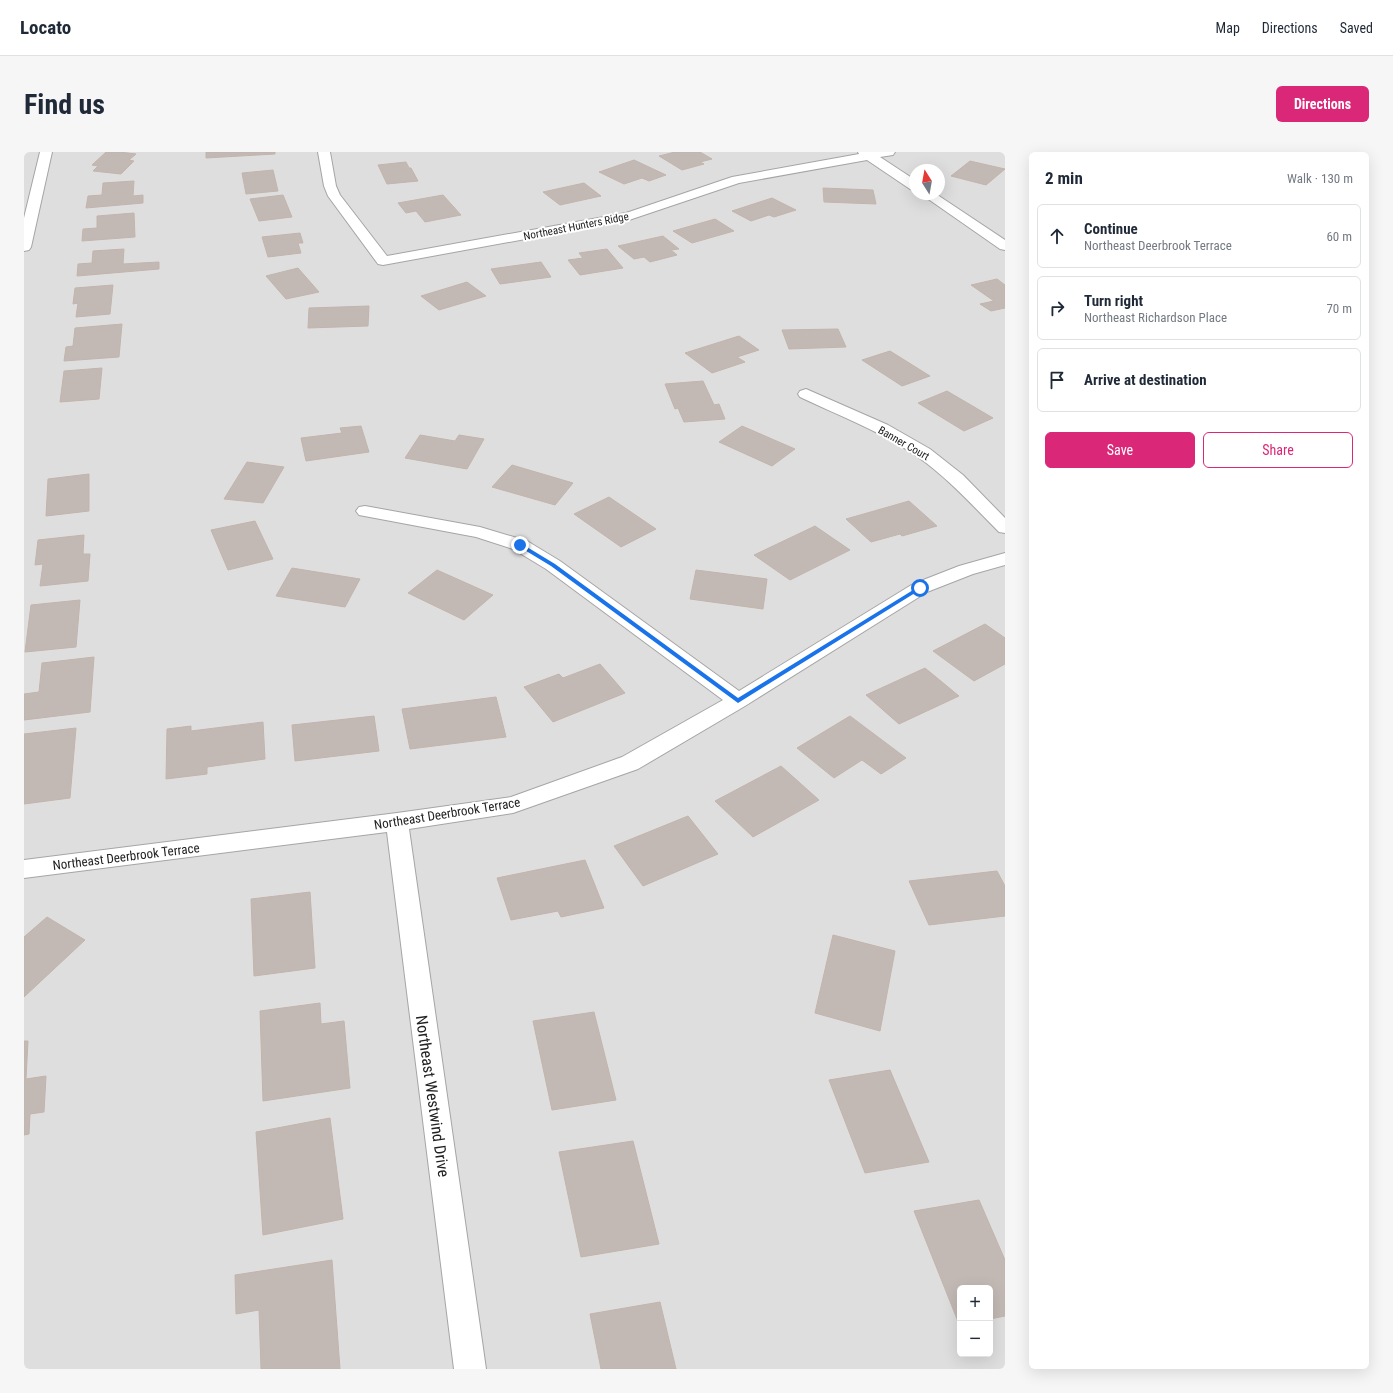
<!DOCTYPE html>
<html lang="en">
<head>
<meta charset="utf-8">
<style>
  :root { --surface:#fff; --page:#f6f6f7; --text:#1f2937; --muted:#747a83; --line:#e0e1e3; --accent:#db2777 }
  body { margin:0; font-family:"Roboto Condensed",sans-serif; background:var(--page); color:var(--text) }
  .controls { position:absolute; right:12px; bottom:12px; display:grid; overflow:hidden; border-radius:6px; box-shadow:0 4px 16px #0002 }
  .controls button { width:36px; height:36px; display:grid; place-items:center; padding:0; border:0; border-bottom:1px solid var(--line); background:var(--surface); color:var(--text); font:20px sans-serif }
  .compass { position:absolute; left:885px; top:12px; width:36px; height:36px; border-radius:50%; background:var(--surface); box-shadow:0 4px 16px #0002; rotate:349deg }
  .stop { position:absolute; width:12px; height:12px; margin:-9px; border:3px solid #1a73e8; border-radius:50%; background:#fff }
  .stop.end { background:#1a73e8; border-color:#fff; box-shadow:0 1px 4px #0008 }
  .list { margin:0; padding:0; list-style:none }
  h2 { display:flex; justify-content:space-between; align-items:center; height:52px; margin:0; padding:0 16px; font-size:17px }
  h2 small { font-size:13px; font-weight:400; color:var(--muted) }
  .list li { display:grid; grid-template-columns:26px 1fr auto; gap:12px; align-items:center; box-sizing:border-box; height:64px; margin:0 8px 8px; padding:0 8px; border:1px solid var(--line); border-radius:6px }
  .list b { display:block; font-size:15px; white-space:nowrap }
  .list p { margin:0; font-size:13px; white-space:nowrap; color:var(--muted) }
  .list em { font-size:13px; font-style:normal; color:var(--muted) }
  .actions { display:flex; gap:8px; padding:12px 16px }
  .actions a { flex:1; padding:9px 0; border:1px solid var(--accent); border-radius:6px; text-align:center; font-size:14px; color:var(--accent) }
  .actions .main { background:var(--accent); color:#fff }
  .icon { flex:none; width:22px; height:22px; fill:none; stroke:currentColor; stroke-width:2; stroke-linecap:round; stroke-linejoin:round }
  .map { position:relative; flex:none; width:981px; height:1217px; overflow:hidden; border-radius:6px }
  header { display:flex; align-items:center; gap:24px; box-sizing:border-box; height:56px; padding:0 20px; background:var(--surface); border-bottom:1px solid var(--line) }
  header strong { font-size:19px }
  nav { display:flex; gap:22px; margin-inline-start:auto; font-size:14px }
  .intro { display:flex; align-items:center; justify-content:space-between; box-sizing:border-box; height:96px; padding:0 24px }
  h1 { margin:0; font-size:28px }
  .button { padding:10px 18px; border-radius:6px; background:var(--accent); color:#fff; font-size:14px; font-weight:700 }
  main { display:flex; gap:24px; padding:0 24px }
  aside { flex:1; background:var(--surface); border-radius:6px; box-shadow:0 4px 16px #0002 }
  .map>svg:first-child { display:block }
</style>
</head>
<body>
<header>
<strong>Locato</strong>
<nav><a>Map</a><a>Directions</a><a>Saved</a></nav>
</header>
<div class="intro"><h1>Find us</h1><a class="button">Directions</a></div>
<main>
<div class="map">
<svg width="981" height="1217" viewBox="0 0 981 1217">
  <rect width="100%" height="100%" fill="#f1eee9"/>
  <path fill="#dfdedf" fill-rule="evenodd" d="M 0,0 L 981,0 L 981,1217 L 0,1217 ZM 891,18 L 915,18 L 915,42 L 891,42 ZM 936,1136 L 966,1136 L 966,1202 L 936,1202 Z"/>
  <path fill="#c2b9b5" stroke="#c2b4ab" d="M 82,0 L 95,0 L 112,2 L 105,8 L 110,9 L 97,22 L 69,19 L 74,14 L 68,13 Z
    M 182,0 L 251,0 L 251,2 L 182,6 Z
    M 651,0 L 676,0 L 688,7 L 676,10 L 680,12 L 658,18 L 635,4 Z
    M 610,8 L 642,23 L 625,29 L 618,26 L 600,32 L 575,20 Z
    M 946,9 L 981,17 L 962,33 L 927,24 Z
    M 382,10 L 385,16 L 387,16 L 394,29 L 363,32 L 354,13 Z
    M 249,18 L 254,39 L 222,42 L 218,21 Z
    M 110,29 L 109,44 L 119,43 L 119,51 L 62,56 L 64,44 L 78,43 L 79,31 Z
    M 560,31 L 577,44 L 536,53 L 519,40 Z
    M 799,36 L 849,38 L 852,52 L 800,50 Z
    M 259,43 L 268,65 L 235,69 L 226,47 Z
    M 419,43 L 437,63 L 401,70 L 392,59 L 382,61 L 374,51 Z
    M 748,46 L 772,58 L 750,65 L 745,63 L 727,69 L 708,59 Z
    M 110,61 L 111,85 L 58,89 L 59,77 L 73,76 L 73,64 Z
    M 691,67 L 710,79 L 668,91 L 649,79 Z
    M 276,81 L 279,91 L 274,91 L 277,101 L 244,105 L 238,85 Z
    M 639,84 L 655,97 L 647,98 L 653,103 L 626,110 L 620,105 L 610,107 L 594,94 Z
    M 100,97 L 99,112 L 135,110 L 135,117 L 53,124 L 54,112 L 68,111 L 69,99 Z
    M 583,97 L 599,116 L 556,123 L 544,108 L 559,106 L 555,101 Z
    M 517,110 L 527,125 L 476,132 L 467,117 Z
    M 274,116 L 295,140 L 262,147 L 242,124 Z
    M 973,127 L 981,133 L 981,156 L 967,159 L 956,152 L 970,149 L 947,133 Z
    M 443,130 L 462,144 L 415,158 L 397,144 Z
    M 89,133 L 86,162 L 52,165 L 54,151 L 49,152 L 51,136 Z
    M 345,154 L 344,174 L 284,176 L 285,156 Z
    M 98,172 L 95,205 L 40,209 L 42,195 L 49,194 L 51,176 Z
    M 814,177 L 822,195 L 765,197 L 758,178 Z
    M 715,184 L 735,198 L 713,205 L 721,210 L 688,221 L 661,201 Z
    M 866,199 L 906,224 L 878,234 L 838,208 Z
    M 78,216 L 75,247 L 36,250 L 40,219 Z
    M 679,229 L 690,253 L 695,252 L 701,267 L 660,270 L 654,256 L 651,257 L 641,232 Z
    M 923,239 L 969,266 L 940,279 L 894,251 Z
    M 337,274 L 345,300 L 282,309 L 277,286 L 318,281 L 316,276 Z
    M 718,274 L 771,297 L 748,314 L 695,290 Z
    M 396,283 L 431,289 L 435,283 L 460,287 L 443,317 L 381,306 Z
    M 223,310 L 260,315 L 239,351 L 200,347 Z
    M 488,313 L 549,331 L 531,353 L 468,335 Z
    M 65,322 L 65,359 L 22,364 L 24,327 Z
    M 585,345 L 632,377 L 597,395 L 550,362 Z
    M 885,349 L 913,374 L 878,384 L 876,382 L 847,390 L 822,367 Z
    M 231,369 L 249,407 L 204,418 L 187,378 Z
    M 791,374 L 826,398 L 766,428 L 730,403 Z
    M 60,383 L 59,402 L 66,402 L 64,429 L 16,434 L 19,412 L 11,413 L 14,388 Z
    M 268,416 L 336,427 L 321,455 L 252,444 Z
    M 413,418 L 469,443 L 440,468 L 384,441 Z
    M 672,418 L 743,427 L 739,457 L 666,447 Z
    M 56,448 L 52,495 L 1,500 L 7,453 Z
    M 961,472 L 981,486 L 981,512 L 950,529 L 909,499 Z
    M 70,505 L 66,560 L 0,568 L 0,542 L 15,540 L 18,511 Z
    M 576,512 L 601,541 L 529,570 L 500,535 L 535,522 L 539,526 Z
    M 901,516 L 935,544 L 875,572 L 842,543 Z
    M 472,545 L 482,585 L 386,597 L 378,557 Z
    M 350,564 L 355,599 L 271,609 L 268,573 Z
    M 826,564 L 882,606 L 857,622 L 838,608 L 810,626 L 773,596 Z
    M 239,570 L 241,607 L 183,615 L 183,622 L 142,627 L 143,577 L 167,574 L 167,579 Z
    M 52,576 L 46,646 L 0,652 L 0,582 Z
    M 757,614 L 795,648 L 729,685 L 691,649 Z
    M 664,664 L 694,702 L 619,734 L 590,694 Z
    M 561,708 L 580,756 L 537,765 L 534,759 L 487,768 L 473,726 Z
    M 973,719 L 981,734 L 981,764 L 905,773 L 885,729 Z
    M 286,740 L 291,816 L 230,824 L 227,747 Z
    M 23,765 L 61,788 L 0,845 L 0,785 Z
    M 809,783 L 871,799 L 856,879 L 791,861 Z
    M 296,851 L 297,872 L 320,869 L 326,936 L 239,949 L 236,859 Z
    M 570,860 L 592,948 L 528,958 L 509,869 Z
    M 0,889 L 4,889 L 2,927 L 22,924 L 20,960 L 6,962 L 5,982 L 0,983 Z
    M 866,918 L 905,1010 L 841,1021 L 805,928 Z
    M 306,966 L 319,1067 L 239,1083 L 232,980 Z
    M 609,989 L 635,1092 L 557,1105 L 535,1000 Z
    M 955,1048 L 981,1108 L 981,1164 L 966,1167 L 966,1136 L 936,1136 L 935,1172 L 890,1059 Z
    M 308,1108 L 316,1217 L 237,1217 L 235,1158 L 212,1162 L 211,1123 Z
    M 636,1150 L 652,1217 L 577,1217 L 566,1162 Z"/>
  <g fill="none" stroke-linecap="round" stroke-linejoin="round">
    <defs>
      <path id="minor" d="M 16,0 L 28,0 L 7,95 L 5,98 L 0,99 L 0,66 Z
        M 294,0 L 306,0 L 312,34 L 316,43 L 363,104 L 602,61 L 708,25 L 835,2 L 834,0 L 871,0 L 869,3 L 856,5 L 891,28 L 891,38 L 886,37 L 843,8 L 715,31 L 605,68 L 359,113 L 354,112 L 304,44 L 300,34 Z
        M 897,42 L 912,42 L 981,88 L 981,98 L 976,97 Z
        M 782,237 L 864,273 L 906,297 L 939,323 L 981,366 L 981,381 L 975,380 C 949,354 924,326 894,305 C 858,280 816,264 776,245 L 774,242 L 776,239 Z
        M 341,354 L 456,375 L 503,389 L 536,409 L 715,539 L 889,432 L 935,414 L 981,401 L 981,413 L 949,422 L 903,440 L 721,554 L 614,617 L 489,661 L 385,677 L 462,1217 L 430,1217 L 363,680 L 0,726 L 0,708 L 373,661 L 487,645 L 598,605 L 699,548 L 522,417 L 489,397 L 452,385 L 335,363 L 332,359 L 335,355 Z"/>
    </defs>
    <use href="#minor" stroke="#a5a5a5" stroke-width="2"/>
    <use href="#minor" fill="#fff" fill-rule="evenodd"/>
  </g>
  <path fill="#1a73e8" d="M 494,392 L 498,392 L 531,412 L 714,546 L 894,435 L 899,436 L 714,551 L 527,414 L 494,394 Z"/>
  <g text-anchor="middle" stroke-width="4" stroke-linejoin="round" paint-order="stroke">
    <g font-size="11" fill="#212121" stroke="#fff">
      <text transform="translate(552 74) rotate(-11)" y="4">Northeast Hunters Ridge</text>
      <text transform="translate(880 291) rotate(30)" y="4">Banner Court</text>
    </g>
    <g font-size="13" fill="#212121" stroke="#fff">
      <text transform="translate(423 661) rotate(-9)" y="5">Northeast Deerbrook Terrace</text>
      <text transform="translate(102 704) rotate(-7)" y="5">Northeast Deerbrook Terrace</text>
    </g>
    <g font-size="16" fill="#212121" stroke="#fff">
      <text transform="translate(409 944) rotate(82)" y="6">Northeast Westwind Drive</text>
    </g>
  </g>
</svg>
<div class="controls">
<button>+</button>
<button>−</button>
</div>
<svg class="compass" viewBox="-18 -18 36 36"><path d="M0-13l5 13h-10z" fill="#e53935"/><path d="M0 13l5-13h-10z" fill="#747a83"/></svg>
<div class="stop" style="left:896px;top:436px"></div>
<div class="stop end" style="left:496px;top:393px"></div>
</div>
<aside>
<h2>2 min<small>Walk · 130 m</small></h2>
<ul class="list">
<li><svg class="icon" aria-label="ahead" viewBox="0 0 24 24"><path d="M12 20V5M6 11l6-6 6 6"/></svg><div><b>Continue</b><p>Northeast Deerbrook Terrace</p></div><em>60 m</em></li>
<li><svg class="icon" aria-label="right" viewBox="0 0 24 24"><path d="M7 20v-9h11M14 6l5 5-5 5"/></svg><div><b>Turn right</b><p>Northeast Richardson Place</p></div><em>70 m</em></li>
<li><svg class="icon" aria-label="arrive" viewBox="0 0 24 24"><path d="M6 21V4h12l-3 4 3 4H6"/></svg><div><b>Arrive at destination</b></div></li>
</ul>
<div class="actions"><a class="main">Save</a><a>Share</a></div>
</aside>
</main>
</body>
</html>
